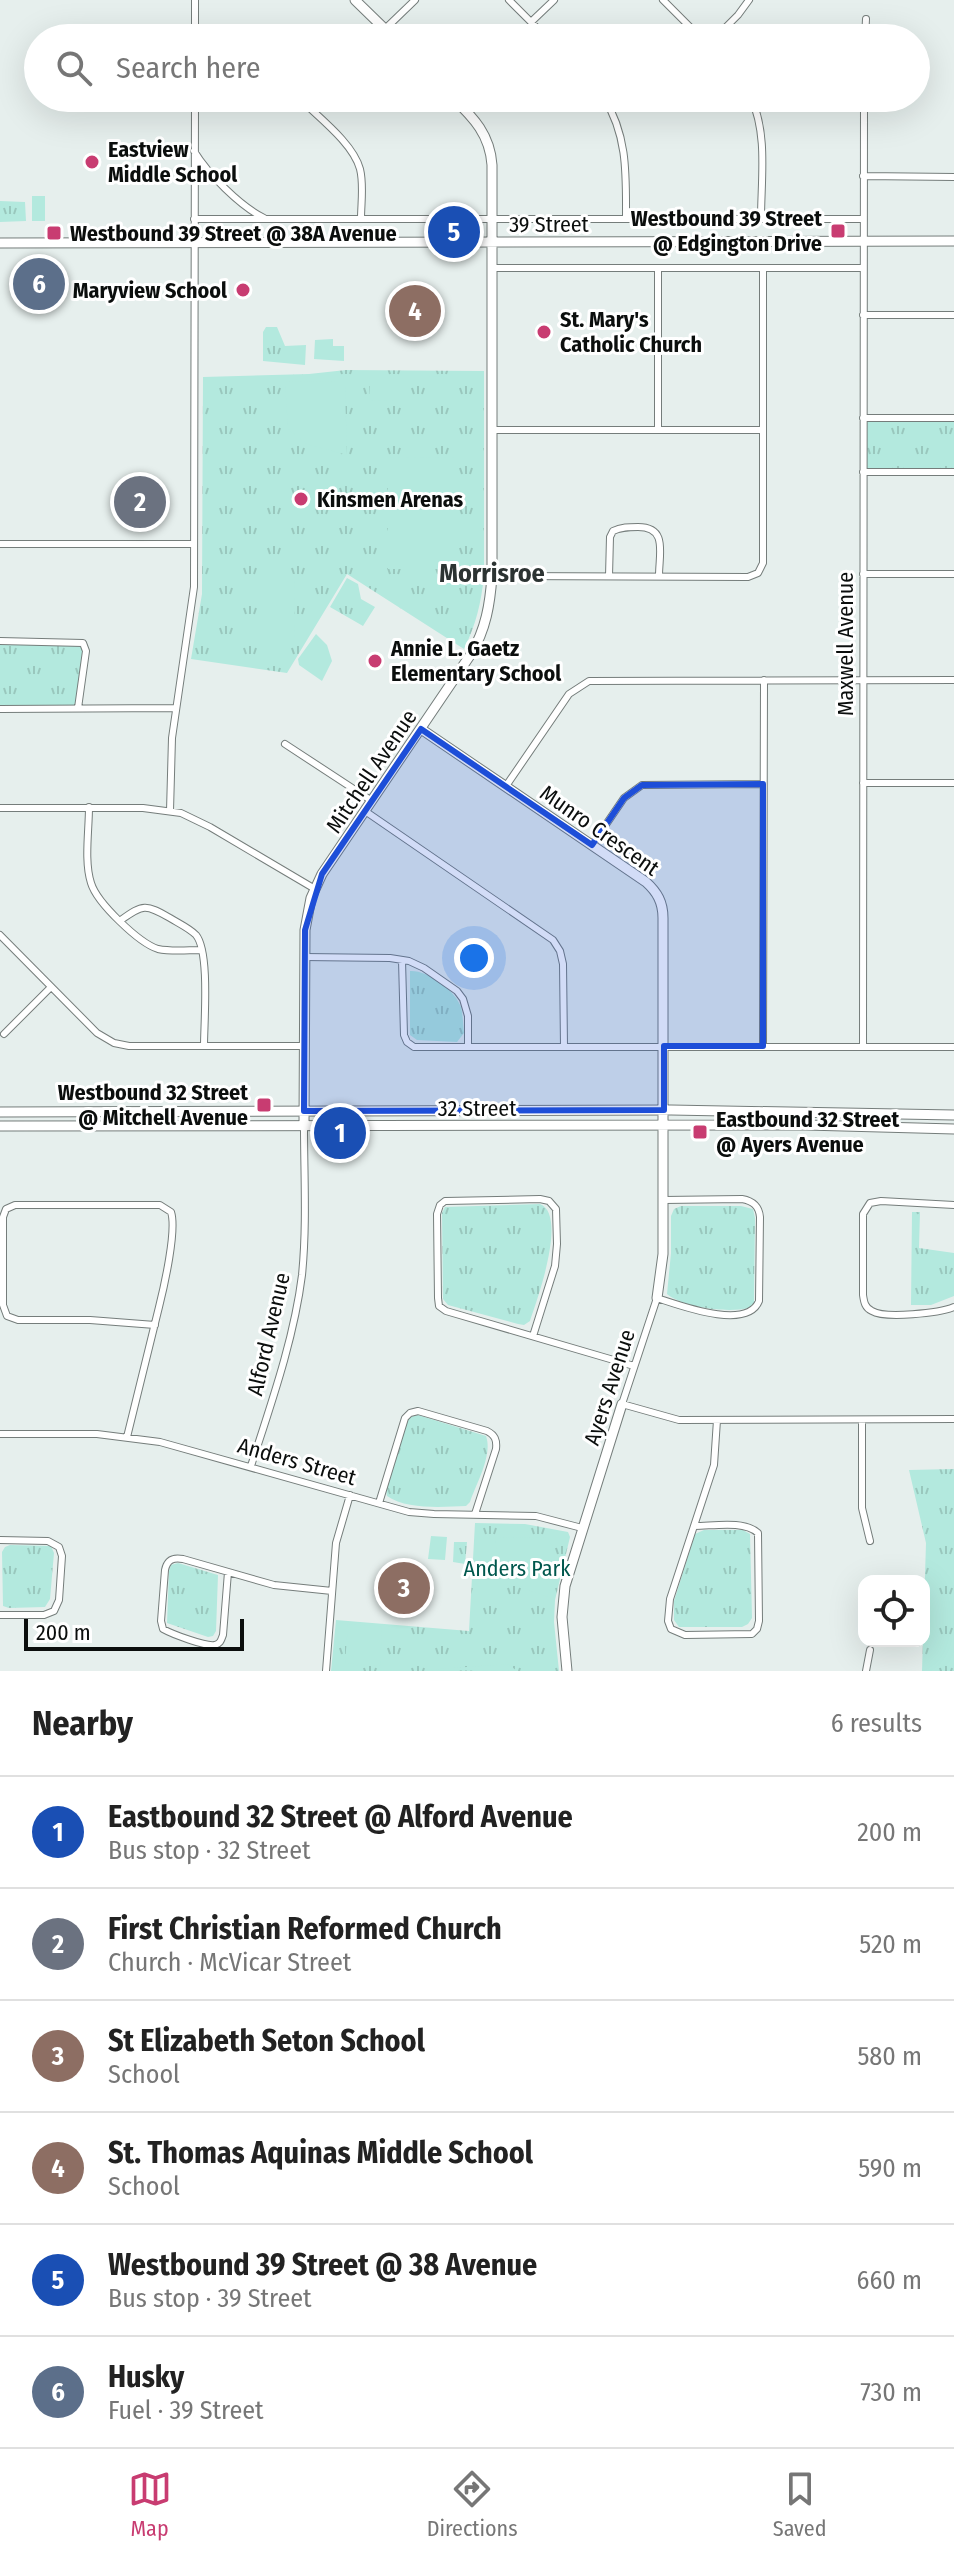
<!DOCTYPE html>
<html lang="en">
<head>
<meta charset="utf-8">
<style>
  :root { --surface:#fff; --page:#f6f6f6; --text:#222; --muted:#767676; --line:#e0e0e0; --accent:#c83c71 }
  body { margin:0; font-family:"Fira Sans Condensed",sans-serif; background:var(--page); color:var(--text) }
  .controls { position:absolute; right:24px; bottom:24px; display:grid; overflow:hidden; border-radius:16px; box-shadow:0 8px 32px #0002 }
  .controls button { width:72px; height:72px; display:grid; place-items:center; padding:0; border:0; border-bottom:2px solid var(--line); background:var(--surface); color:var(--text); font:40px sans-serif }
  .scale { position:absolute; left:24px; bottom:20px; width:220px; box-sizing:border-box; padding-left:8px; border:4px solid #0b0e0d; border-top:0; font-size:22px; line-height:28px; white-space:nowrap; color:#0b0e0d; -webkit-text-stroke:6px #fff; paint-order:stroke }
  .you { position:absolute; left:474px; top:958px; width:28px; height:28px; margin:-20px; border:6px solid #fff; border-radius:50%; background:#1a73e8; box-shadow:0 0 0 12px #1a73e833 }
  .badge { display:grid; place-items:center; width:52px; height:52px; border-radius:50%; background:var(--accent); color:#fff; font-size:26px; font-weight:700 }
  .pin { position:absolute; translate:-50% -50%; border:4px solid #fff; box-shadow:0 2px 8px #0006 }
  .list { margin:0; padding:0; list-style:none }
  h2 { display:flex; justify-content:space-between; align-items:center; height:104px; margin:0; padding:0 32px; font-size:34px }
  h2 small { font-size:26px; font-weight:400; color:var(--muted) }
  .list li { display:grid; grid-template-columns:52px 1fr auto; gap:24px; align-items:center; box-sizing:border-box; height:112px; padding:0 32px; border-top:2px solid var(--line) }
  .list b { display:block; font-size:30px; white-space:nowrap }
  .list p { margin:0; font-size:26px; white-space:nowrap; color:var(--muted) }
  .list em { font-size:26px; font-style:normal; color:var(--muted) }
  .icon { flex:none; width:44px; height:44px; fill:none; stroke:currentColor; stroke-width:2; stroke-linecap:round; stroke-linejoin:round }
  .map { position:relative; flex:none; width:954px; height:1671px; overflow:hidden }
  .search { position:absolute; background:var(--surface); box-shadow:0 8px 32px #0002; left:24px; right:24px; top:24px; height:88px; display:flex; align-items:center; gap:20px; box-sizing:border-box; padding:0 28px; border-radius:44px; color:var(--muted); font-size:30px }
  .sheet { height:776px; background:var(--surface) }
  nav { display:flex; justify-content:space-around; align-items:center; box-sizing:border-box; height:112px; border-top:2px solid var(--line); background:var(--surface); font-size:22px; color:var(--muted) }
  nav a { display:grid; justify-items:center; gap:4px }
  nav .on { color:var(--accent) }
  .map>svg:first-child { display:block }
</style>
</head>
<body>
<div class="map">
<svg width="954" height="1671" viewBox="0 0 954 1671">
  <defs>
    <pattern id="grass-tufts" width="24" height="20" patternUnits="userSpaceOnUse" patternTransform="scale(2)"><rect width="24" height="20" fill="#b3e9de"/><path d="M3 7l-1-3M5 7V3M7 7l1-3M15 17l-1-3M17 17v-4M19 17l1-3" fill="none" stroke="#99c7bd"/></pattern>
  </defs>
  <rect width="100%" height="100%" fill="#e6efed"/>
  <path fill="url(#grass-tufts)" d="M 0,201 L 25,202 L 26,221 L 0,222 Z
    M 266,327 L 277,327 L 285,346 L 306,345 L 305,365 L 263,361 L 263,332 Z
    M 346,370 L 484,371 L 484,576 C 481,603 476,625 464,649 L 347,574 L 287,673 L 191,659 L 202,594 L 203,377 L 309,374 Z
    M 863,418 L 954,418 L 954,472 L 863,472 Z
    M 347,578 L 358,584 L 361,599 L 375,607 L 363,626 L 330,607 Z
    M 0,641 L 85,645 L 78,708 L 0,709 Z
    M 410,971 C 428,970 455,990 461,1007 C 463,1015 463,1025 464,1033 L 457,1042 L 417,1040 L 410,1035 Z
    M 540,1204 C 568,1215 537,1300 530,1321 L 524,1325 L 518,1324 L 448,1305 L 443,1299 L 442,1213 L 445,1207 Z
    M 681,1206 L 741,1206 L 753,1209 L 755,1218 L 754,1295 L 754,1303 L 749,1308 C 728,1313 684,1308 667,1294 L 671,1253 L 671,1216 L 674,1209 Z
    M 912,1212 L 920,1212 L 919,1248 L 954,1253 L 954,1296 L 931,1305 L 911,1305 Z
    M 418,1415 L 486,1436 C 493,1455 476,1484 470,1502 L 466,1506 C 443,1507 407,1510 387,1496 L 386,1490 L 406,1422 L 410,1417 Z
    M 954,1469 L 954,1671 L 922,1671 L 926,1543 L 909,1470 Z
    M 475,1523 L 525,1524 L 568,1532 L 570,1537 L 555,1600 L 554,1622 L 559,1671 L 331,1671 L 336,1620 L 469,1631 Z
    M 704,1530 L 743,1530 L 750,1534 L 752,1618 L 748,1624 L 742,1627 L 679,1627 L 674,1620 L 674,1601 L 695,1534 Z
    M 431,1536 L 447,1537 L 445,1560 L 428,1559 Z
    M 454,1542 L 467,1542 L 465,1564 L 453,1562 Z
    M 10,1545 L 51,1546 L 54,1553 L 50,1599 L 45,1607 L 9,1608 L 3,1606 L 2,1552 L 5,1547 Z
    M 178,1563 L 218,1575 L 216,1631 L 213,1636 L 208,1637 L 167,1623 L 169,1571 L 171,1565 Z"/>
  <path fill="#b3e9de" d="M 62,25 L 166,25 L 166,38 L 62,38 Z
    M 32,196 L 45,196 L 45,221 L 32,221 Z
    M 333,339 L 333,346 L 344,346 L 344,361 L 314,359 L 315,340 Z
    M 451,376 L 451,401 L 425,401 L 425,377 Z
    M 370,377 L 396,377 L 396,401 L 369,400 Z
    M 336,381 L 345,387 L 347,455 L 307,444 L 288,429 L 285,382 Z
    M 388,457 L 456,458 L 456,569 L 388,569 Z
    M 262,574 L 294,574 L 295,639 L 262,639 Z
    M 316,634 L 327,645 L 332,661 L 322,681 L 299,665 L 298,659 Z
    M 496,1537 L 548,1538 C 561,1558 553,1575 548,1597 C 514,1585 494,1578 496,1537 Z
    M 348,1624 L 382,1627 L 380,1666 L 345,1663 Z
    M 508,1664 L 517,1671 L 425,1670 Z"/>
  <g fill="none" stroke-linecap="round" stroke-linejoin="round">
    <defs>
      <path id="street" d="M 195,0 L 195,38
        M 509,0 L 547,38
        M 663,0 L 701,38
        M 531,22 L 554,0
        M 385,29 L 415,0
        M 715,38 L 738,15 L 749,0
        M 865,38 L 866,19
        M 299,98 C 318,117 353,143 360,169 C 364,185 361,203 361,219
        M 604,98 C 628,136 626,176 626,219
        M 751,98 C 768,134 761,180 761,219
        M 194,151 C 208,174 240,206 264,218
        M 863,176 L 954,177
        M 194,219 L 863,219
        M 492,268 L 863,268
        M 658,268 L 658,430
        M 863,315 L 954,315
        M 863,418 L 954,418
        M 491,430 L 763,430
        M 863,472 L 954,472
        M 0,544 L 194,544
        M 863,574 L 954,574
        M 492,576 L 748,577 L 758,573 L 763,563 L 763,268
        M 609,576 L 610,537 L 613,531 C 621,527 629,527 638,527 C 668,527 659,553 659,576
        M 0,641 L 83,643 L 86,651 L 78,708
        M 0,709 L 176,708
        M 285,744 L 372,801
        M 863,783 L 954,783
        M 506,786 L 569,694 L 589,681 L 954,680
        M 89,807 C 89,831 84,861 91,883 C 97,903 139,943 158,949 C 172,952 188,950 202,950
        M 0,808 L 143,808 L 181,813 L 210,827 L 315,889
        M 170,811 L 172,738 L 194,587 L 195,98
        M 365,811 L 553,940 L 560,951 L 563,964 L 564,1046
        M 592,845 L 624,798 L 642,785 L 763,784
        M 121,920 C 143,904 146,904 170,918 C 178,923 189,928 196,935 C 210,952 204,1022 204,1046
        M 0,935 L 97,1033 L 114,1043 L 129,1046 L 304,1046
        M 304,957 L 390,958 L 409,961 L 424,968 L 457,991 L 463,999 L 468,1016 L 468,1047
        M 402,960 L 404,1035 L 407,1042 L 414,1047 L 954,1047
        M 4,1034 L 51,987
        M 763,1046 L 764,680
        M 863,1047 L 864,98
        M 664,1200 L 742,1199 C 753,1201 759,1206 760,1217 L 759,1301 C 747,1331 679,1305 657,1298 L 622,1404 L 679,1420 L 954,1419
        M 954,1205 L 881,1201 L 870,1203 L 863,1214 L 863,1295 C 864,1302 865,1308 872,1311 C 885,1319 940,1313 954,1307
        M 533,1336 L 555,1266 L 557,1244 L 556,1209 L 549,1201 L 540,1199 L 445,1201 L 440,1205 L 437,1214 L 438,1298 L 439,1306 L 446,1311 L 634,1366
        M 862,1420 L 862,1508 L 870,1541
        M 0,1434 L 97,1434 L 160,1442 L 409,1512 L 434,1514 L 536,1516 L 582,1528
        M 127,1437 L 159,1307 C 164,1287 177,1230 171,1212 L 160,1205 L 15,1205 L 6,1209 L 3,1217 L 3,1305 L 7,1316 L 18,1320 L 90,1320 L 155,1325
        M 251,1466 C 271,1404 294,1339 302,1275 C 307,1225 304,1175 304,1126
        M 379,1503 L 405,1418 L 410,1413 L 418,1411 L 487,1431 C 495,1435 497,1440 496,1449 L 475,1514
        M 695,1526 C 713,1526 744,1520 758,1533 L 759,1621 L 757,1629 L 752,1634 L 685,1635 L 671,1629 L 668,1621 L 670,1599 L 714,1465 L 717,1420
        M 0,1540 L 48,1541 L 59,1547 L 62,1556 L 59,1600 L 54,1611 L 44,1615 L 0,1615
        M 228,1572 L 223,1635 C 221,1640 221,1643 215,1645 C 206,1647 172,1634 163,1629 L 161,1621 L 165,1570 C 167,1560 173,1557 183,1559 L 274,1585 L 332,1591
        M 326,1671 L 336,1543 L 350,1495
        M 866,1671 L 870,1650"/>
      <path id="secondary" d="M 355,0 L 394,38
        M 0,243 L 954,241
        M 421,729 L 646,882 C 657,892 663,902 663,918 L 663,1254 L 657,1298
        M 0,1112 L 671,1110 L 954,1115
        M 0,1126 L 806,1125 L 954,1129
        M 304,1126 L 305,930 L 311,898 L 322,874 L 471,654 C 486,629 490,604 492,576 L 492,165 C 490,135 474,118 453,98
        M 567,1671 L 562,1617 L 565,1586 L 622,1404"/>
    </defs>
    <use href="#street" stroke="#757d7b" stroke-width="8"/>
    <use href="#secondary" stroke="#757d7b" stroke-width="11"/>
    <use href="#street" stroke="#fff" stroke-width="6"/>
    <use href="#secondary" stroke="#fff" stroke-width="9"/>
  </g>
  <path fill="#1d4ed8" fill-opacity="0.2" stroke="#1d4ed8" stroke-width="6" stroke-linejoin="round" d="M 421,729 L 592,845 L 624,798 L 642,785 L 763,784 L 763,1046 L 664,1046 L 664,1110 L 304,1111 L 305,930 L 322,874 Z"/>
  <g fill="#c83c71" stroke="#fff" stroke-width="3">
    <circle cx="92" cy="162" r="8"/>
    <rect x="830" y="223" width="16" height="16" rx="4"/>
    <rect x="46" y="225" width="16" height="16" rx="4"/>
    <circle cx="243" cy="290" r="8"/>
    <circle cx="544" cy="332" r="8"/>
    <circle cx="301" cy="499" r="8"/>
    <circle cx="375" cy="661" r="8"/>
    <rect x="256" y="1097" width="16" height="16" rx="4"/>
    <rect x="692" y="1124" width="16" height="16" rx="4"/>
  </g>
  <g text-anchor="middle" stroke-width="6" stroke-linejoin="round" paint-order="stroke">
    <g font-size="22" font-weight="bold" fill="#0b0e0d" stroke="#fff" text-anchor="start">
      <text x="108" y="157">Eastview<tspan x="108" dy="25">Middle School</tspan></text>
      <text x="822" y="226" text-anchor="end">Westbound 39 Street<tspan x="822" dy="25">@ Edgington Drive</tspan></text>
      <text x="70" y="241">Westbound 39 Street @ 38A Avenue</text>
      <text x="227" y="298" text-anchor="end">Maryview School</text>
      <text x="560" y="327">St. Mary's<tspan x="560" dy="25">Catholic Church</tspan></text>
      <text x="317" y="507">Kinsmen Arenas</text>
      <text x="391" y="656">Annie L. Gaetz<tspan x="391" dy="25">Elementary School</tspan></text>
      <text x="248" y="1100" text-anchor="end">Westbound 32 Street<tspan x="248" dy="25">@ Mitchell Avenue</tspan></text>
      <text x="716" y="1127">Eastbound 32 Street<tspan x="716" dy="25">@ Ayers Avenue</tspan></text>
    </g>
    <g font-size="22" fill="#0b0e0d" stroke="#fff">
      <text x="549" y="232">39 Street</text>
      <text transform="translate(845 644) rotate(-90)" y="8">Maxwell Avenue</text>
      <text transform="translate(371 771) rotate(-56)" y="8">Mitchell Avenue</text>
      <text transform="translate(600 830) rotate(35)" y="8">Munro Crescent</text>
      <text x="477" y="1116">32 Street</text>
      <text transform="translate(268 1334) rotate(-77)" y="8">Alford Avenue</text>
      <text transform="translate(609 1387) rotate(-72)" y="8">Ayers Avenue</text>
      <text transform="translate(297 1461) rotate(16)" y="8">Anders Street</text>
    </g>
    <g font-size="22" fill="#00574d" stroke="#fff">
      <text x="517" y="1576">Anders Park</text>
    </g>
    <g font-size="26" font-weight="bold" fill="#2c3332" stroke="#fff">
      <text x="492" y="582">Morrisroe</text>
    </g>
  </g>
</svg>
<div class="controls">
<button><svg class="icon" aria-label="locate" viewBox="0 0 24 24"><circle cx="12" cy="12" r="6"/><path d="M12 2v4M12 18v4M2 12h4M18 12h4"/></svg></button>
</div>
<div class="scale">200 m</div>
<div class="you"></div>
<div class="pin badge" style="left:340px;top:1133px;background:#1a4fb4">1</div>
<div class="pin badge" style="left:140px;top:502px;background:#6b7280">2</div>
<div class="pin badge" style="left:404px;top:1588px;background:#8d6e63">3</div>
<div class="pin badge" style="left:415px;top:311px;background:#8d6e63">4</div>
<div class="pin badge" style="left:454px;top:232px;background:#1a4fb4">5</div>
<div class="pin badge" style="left:39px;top:284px;background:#5c6f8a">6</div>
<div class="search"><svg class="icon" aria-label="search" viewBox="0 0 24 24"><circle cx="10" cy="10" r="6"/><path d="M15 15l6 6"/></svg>Search here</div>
</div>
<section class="sheet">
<h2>Nearby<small>6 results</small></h2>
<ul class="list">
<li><span class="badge" style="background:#1a4fb4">1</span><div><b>Eastbound 32 Street @ Alford Avenue</b><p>Bus stop · 32 Street</p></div><em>200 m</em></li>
<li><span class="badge" style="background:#6b7280">2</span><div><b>First Christian Reformed Church</b><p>Church · McVicar Street</p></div><em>520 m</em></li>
<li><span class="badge" style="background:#8d6e63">3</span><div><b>St Elizabeth Seton School</b><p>School</p></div><em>580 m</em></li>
<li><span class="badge" style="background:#8d6e63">4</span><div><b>St. Thomas Aquinas Middle School</b><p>School</p></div><em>590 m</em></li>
<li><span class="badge" style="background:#1a4fb4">5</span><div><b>Westbound 39 Street @ 38 Avenue</b><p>Bus stop · 39 Street</p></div><em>660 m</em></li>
<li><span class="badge" style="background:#5c6f8a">6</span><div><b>Husky</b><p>Fuel · 39 Street</p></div><em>730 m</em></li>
</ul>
</section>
<nav>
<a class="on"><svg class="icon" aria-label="map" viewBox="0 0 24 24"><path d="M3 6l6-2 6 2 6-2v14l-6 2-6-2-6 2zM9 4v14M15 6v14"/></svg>Map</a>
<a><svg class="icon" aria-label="directions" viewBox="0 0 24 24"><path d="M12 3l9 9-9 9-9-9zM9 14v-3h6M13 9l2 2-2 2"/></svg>Directions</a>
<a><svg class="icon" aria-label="saved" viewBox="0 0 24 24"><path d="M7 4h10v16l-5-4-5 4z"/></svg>Saved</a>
</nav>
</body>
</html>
